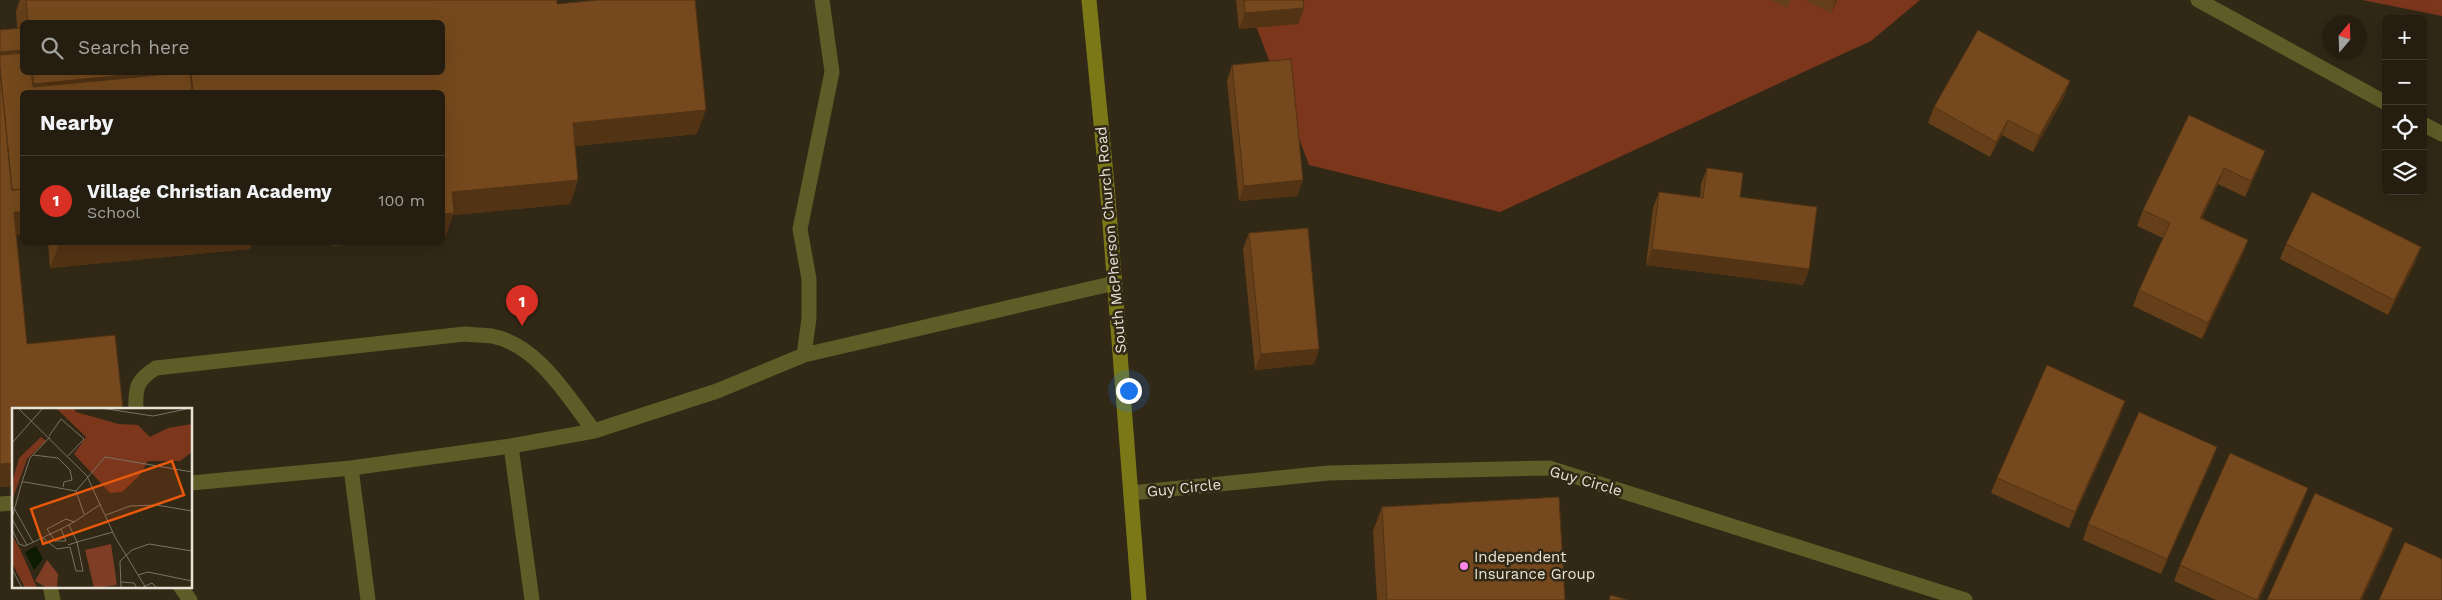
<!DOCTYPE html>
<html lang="en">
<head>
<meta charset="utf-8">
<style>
  :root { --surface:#251e10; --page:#312b1e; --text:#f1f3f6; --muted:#a3a29f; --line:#423c30; --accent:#d93025 }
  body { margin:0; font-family:"Work Sans",sans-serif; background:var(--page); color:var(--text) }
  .controls { position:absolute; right:15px; top:15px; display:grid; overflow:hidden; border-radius:8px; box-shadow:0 5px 20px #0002 }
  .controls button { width:45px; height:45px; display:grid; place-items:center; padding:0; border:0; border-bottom:1px solid var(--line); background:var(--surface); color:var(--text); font:25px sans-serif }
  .compass { position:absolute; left:2322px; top:15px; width:45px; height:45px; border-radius:50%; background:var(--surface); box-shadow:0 5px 20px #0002; rotate:19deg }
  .you { position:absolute; left:1128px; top:390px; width:18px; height:18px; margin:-12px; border:4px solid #fff; border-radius:50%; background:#1a73e8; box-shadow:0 0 0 8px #1a73e833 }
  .badge { display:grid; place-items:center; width:32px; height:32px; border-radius:50%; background:var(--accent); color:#fff; font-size:16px; font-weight:700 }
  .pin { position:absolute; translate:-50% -41px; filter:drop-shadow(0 1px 2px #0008) }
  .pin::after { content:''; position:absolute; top:26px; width:18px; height:15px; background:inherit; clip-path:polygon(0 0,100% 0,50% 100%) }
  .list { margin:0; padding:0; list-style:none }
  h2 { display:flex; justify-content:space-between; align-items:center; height:65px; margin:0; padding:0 20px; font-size:21px }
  h2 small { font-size:16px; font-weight:400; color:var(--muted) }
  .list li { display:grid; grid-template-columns:32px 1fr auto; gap:15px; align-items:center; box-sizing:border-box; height:90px; padding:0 20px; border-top:1px solid var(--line) }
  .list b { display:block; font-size:19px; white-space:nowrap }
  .list p { margin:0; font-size:16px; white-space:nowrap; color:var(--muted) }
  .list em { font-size:16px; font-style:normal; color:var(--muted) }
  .icon { flex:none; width:28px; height:28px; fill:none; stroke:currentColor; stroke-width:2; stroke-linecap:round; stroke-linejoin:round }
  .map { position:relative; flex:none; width:2442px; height:600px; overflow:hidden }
  .search { position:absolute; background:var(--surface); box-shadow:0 5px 20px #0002; left:20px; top:20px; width:425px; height:55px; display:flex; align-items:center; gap:12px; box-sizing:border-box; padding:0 18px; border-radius:8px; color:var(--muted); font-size:19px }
  .panel { position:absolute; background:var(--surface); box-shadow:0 5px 20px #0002; left:20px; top:90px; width:425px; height:155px; border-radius:8px }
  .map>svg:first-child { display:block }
</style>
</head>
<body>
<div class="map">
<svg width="2442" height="600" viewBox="0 0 2442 600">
  <rect width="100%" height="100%" fill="#312816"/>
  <path fill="#7b361c" d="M 1246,0 L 1920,0 L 1871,41 L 1500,212 L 1309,165 Z
    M 2362,0 L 2442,0 L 2442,16 Z"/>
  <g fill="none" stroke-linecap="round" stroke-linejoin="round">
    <path stroke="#5e5c27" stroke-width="15" d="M 804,355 L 809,318 L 809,279 L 800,229 L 832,72 L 822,0
      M 136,409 C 135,387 137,380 156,368 L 465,334 C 474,335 483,335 492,336 C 538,345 568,397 594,431
      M 511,446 L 532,600
      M 191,483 L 351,468
      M 0,504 L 14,503
      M 50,586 L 53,600
      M 180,586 L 190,600
      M 368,600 L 351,468 L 511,446 L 594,431 L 717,391 L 804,355 L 1115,283"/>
    <path stroke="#5e5c27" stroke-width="15" d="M 2198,0 L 2386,103
      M 2423,124 L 2442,134
      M 1131,493 L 1328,473 L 1549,468 L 1965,600"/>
    <path stroke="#7b7818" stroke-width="15" d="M 1089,0 L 1107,185 L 1139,600"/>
  </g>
  <path fill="#653f19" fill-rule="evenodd" d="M 20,0 L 557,0 L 557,4 L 697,134 L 575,146 L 578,180 L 570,204 L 453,215 L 445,237 L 442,237 L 442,92 L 22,92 L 22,235 L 16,235 L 14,409 L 14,486 L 0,487 L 0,30 L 17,28 L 16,11 ZM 22,22 L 442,22 L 442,72 L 22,72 Z
    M 1236,0 L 1303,0 L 1304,8 L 1298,24 L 1239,29 Z
    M 1771,0 L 1791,0 L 1787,8 Z
    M 1805,0 L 1837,0 L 1831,13 Z
    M 1232,65 L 1303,180 L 1297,196 L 1239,201 L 1227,81 Z
    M 2070,81 L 2064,97 L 2033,152 L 2002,135 L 1990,157 L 1928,123 L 1934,107 Z
    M 2189,115 L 2259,167 L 2245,197 L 2218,184 L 2202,218 L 2248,240 L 2242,256 L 2202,339 L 2133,306 L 2139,290 L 2163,238 L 2137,226 L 2143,210 Z
    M 1707,168 L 1740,197 L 1809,269 L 1803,285 L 1646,265 L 1653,208 L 1659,192 L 1700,197 L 1701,184 Z
    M 1249,233 L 1319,349 L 1314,364 L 1255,370 L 1243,249 Z
    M 48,242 L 252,242 L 250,249 L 50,268 Z
    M 328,242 L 378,242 L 333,246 Z
    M 2286,244 L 2415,263 L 2388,315 L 2280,259 Z
    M 2120,416 L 2069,528 L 1991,493 L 1997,478 Z
    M 2217,447 L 2211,463 L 2161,574 L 2083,540 L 2088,524 Z
    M 2308,488 L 2302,504 L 2259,600 L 2216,600 L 2174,581 L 2180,565 Z
    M 1382,507 L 1565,600 L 1377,600 L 1373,531 Z"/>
  <path fill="#523314" d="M 1835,0 L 1837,0 L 1831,13 Z
    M 1304,8 L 1298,24 L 1239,29 L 1245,13 Z
    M 22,50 L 22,71 L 0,75 L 0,52 Z
    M 154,72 L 190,72 L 31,92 L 34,84 Z
    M 2070,81 L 2064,97 L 2033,152 L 2039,136 Z
    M 706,110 L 697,134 L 564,147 L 573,123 Z
    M 2008,120 L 2002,135 L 1990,157 L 1996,142 Z
    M 2265,151 L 2259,167 L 2245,197 L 2251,181 Z
    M 2224,168 L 2218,184 L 2195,233 L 2200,218 Z
    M 578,180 L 570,204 L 453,215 L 445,237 L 442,237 L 442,214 L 452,192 Z
    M 1303,180 L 1297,196 L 1239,201 L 1244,186 Z
    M 22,192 L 22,235 L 5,236 Z
    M 2248,240 L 2242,256 L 2202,339 L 2208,323 Z
    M 74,242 L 252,242 L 250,249 L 50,268 L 59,244 Z
    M 334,242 L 378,242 L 333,246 Z
    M 2421,247 L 2415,263 L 2388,315 L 2394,300 Z
    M 1652,249 L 1809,269 L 1803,285 L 1646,265 Z
    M 1319,349 L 1314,364 L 1255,370 L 1261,354 Z
    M 2125,401 L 2120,416 L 2069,528 L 2075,512 Z
    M 2217,447 L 2211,463 L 2161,574 L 2167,559 Z
    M 14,463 L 14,486 L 0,487 L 0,464 Z
    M 2308,488 L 2302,504 L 2259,600 L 2257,600 Z
    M 2393,528 L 2388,544 L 2362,600 L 2360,600 Z"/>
  <path fill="#75491d" stroke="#523314" d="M 26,0 L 557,0 L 557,4 L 598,0 L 695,0 L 706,110 L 573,123 L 578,180 L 452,192 L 454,213 L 442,214 L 442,92 L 193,92 L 191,72 L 442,72 L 442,22 L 28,22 Z
    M 1244,0 L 1303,0 L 1304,8 L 1245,13 Z
    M 22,28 L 22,50 L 0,52 L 0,30 Z
    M 1978,30 L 2070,81 L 2039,136 L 2008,120 L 1996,142 L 1934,107 Z
    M 22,53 L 22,72 L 31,72 L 33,87 L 190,72 L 192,92 L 22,92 L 22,189 L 12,190 L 0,68 L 0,55 Z
    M 1291,59 L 1303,180 L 1244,186 L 1232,65 Z
    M 0,68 L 12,190 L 22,189 L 22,212 L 14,212 L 27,344 L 115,335 L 123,409 L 14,409 L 14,463 L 0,464 Z
    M 33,72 L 154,72 L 34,84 Z
    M 2189,115 L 2265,151 L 2251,181 L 2224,168 L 2200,218 L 2248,240 L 2208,323 L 2139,290 L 2170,223 L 2143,210 Z
    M 1707,168 L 1743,173 L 1740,197 L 1817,207 L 1809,269 L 1652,249 L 1659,192 L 1703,198 Z
    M 2312,192 L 2421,247 L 2394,300 L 2286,244 Z
    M 1308,228 L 1319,349 L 1261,354 L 1249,233 Z
    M 59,242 L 74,242 L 59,244 Z
    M 2047,365 L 2125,401 L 2075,512 L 1997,478 Z
    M 2139,412 L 2217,447 L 2167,559 L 2088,524 Z
    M 2230,453 L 2308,488 L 2257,600 L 2180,565 Z
    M 2315,493 L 2393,528 L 2360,600 L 2267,600 Z
    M 1559,497 L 1565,600 L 1387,600 L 1382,507 Z
    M 2405,542 L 2442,559 L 2442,600 L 2379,600 Z
    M 1611,595 L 1627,600 L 1609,600 Z"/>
  <circle fill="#fa87e7" stroke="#312816" stroke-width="2" cx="1464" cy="566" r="5"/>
  <g text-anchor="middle" stroke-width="5" stroke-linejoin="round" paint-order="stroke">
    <g font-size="15" fill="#e8e3d7" stroke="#312816">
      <text transform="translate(1111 240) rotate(-95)" y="5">South McPherson Church Road</text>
      <text transform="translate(1586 481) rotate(16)" y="5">Guy Circle</text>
      <text transform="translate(1184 488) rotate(-6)" y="5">Guy Circle</text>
    </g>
    <g font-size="15" fill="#e8e3d7" stroke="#312816" text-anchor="start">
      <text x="1474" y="562">Independent<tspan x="1474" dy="17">Insurance Group</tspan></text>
    </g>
  </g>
  <g transform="translate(12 408)">
    <rect width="180" height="180" fill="#312816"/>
    <path d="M 99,136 L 105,177 L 82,180 L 73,142 ZM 35,152 L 46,166 L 45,180 L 35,180 L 23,173 Z" fill="#7e3d24"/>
    <path d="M 44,0 L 62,0 L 64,4 L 107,16 L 126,17 L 138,29 L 156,20 L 180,16 L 180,44 L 168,53 L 136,53 L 128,67 L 110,84 L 98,85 L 62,46 L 74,29 ZM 29,29 L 34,33 L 15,51 L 0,93 L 0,75 L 7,50 ZM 0,127 L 8,141 L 25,180 L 13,180 L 0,155 Z" fill="#7b361c"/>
    <path d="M 24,138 L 31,151 L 22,162 L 13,144 Z" fill="#0d1b00"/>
    <path fill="none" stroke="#7a7363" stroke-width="1" d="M 6,0 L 75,68 L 103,129 L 134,180M 89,0 L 141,8 L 179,0M 37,28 L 49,11 L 72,31 L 56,48M 0,35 L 31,0M 21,47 L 46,50 L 58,62 L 60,72 L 52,74 L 51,79M 10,74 L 18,50 L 38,29M 64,83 L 93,49 L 180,64M 2,100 L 21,134M 94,107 L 118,98 L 144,97 L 180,103M 0,110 L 10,74 L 13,74 L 64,83 L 72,106M 0,111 L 15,137M 62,114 L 54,111 L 35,121 L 43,133 L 54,133 L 49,121 L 62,114 L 89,96M 0,121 L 7,136 L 13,138 L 49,121M 31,130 L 45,141 L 58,139 L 64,163 L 71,163 L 65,134 L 101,124M 56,137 L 65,134 L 57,117M 0,161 L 10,180M 126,167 L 136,164 L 180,173M 109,174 L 122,175 L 125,180M 131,179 L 140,175 L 145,180M 109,180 L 108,153 L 120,142 L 137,136 L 180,143"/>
    <path fill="#e8590c" fill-opacity="0.15" stroke="#e8590c" stroke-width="2.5" d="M 160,53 L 172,87 L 31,136 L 19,101 Z"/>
    <rect width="180" height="180" fill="none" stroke="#e8e3d7" stroke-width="2.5"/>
  </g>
</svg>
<div class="controls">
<button>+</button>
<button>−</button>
<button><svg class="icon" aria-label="locate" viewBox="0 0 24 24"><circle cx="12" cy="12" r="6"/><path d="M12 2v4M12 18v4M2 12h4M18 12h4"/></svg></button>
<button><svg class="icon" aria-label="layers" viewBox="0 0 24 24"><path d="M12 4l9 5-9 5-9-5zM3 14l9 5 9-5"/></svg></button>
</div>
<svg class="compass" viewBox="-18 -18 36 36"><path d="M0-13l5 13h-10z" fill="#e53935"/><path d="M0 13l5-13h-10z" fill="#a3a29f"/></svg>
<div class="you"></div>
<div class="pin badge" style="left:522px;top:326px">1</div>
<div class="search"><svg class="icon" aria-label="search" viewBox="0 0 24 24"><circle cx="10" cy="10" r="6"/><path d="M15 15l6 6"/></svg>Search here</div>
<section class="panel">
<h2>Nearby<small></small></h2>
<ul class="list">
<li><span class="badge">1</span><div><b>Village Christian Academy</b><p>School</p></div><em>100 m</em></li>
</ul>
</section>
</div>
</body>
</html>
